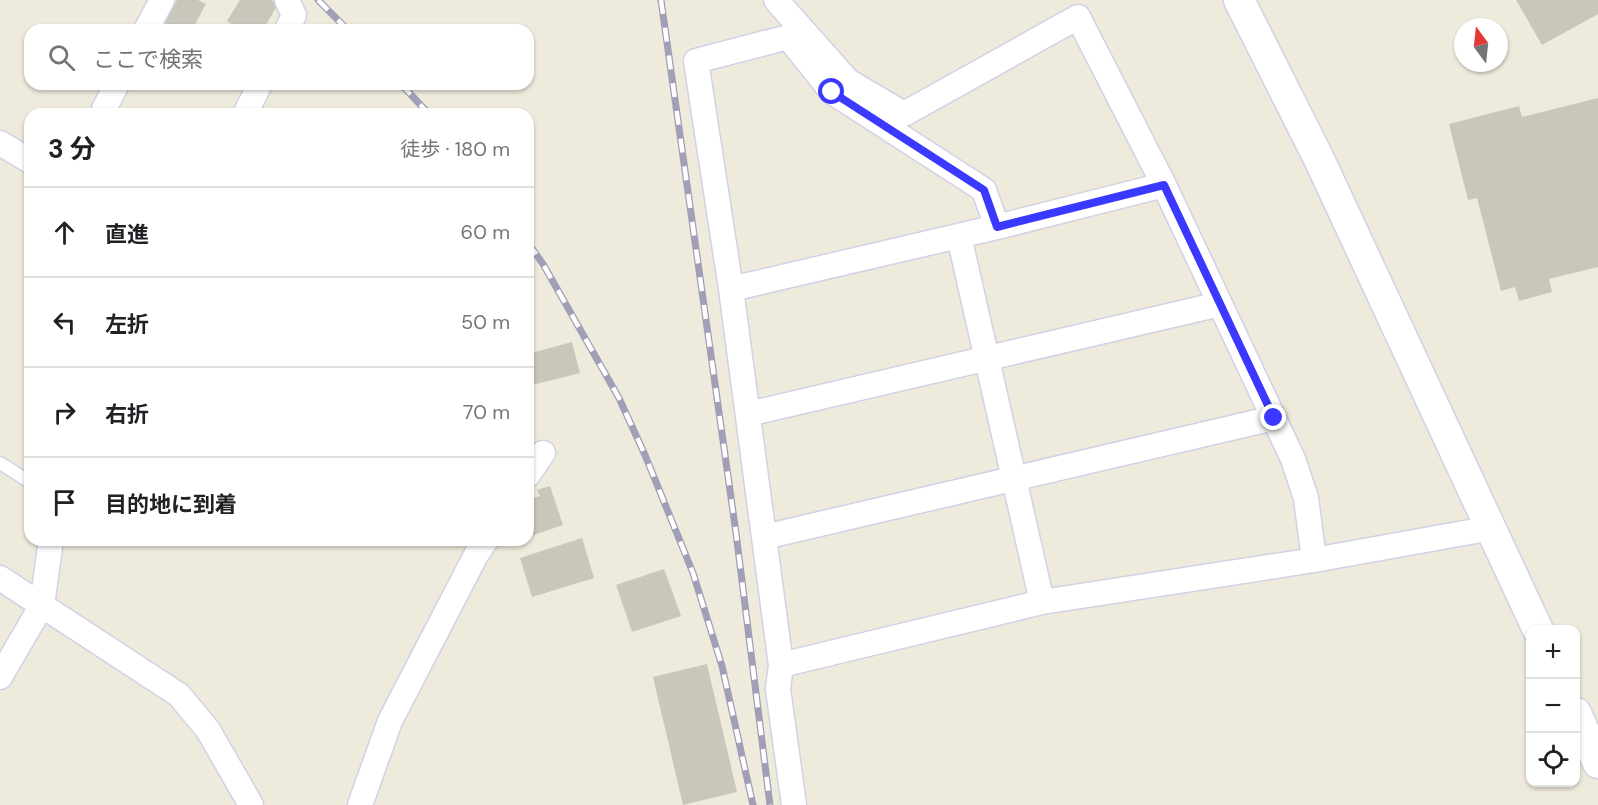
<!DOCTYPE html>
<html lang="ja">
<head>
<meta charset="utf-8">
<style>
  :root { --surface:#fff; --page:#f2f2f2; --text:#202124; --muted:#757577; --line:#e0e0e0 }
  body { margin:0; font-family:"DM Sans","Noto Sans JP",sans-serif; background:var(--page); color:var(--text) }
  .controls { position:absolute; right:18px; bottom:18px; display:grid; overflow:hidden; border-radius:12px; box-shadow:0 2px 4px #0004 }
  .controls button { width:54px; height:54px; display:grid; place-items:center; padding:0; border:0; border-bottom:2px solid var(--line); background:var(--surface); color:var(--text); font:30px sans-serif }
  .compass { position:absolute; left:1454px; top:18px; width:54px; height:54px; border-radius:50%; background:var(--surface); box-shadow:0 2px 4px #0004; rotate:345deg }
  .stop { position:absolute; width:18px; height:18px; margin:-14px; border:4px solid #3b38ff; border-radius:50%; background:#fff }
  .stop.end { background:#3b38ff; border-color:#fff; box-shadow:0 2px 6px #0008 }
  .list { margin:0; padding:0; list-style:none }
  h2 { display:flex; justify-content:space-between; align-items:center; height:78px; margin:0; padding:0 24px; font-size:26px }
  h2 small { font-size:20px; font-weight:400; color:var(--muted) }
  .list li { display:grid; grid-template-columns:39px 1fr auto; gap:18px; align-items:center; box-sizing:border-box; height:90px; padding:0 24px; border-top:2px solid var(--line) }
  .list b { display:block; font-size:22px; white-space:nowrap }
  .list em { font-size:20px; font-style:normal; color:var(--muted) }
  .icon { flex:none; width:33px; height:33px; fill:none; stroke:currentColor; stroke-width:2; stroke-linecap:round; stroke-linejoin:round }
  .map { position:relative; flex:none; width:1598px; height:805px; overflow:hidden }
  .search { position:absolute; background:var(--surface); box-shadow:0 2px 4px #0004; left:24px; top:24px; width:510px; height:66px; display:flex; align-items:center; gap:15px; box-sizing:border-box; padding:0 21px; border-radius:18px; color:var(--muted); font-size:22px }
  .panel { position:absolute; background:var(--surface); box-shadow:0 2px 4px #0004; left:24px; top:108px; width:510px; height:438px; border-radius:18px }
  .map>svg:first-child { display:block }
</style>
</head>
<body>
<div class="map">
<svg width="1598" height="805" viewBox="0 0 1598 805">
  <rect width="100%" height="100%" fill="#eeeadc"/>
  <path fill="#c9c6bc" d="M 177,0 L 198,0 L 206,4 L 192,30 L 177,30 L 165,23 Z
    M 240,0 L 271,0 L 278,4 L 263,30 L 242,30 L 227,21 Z
    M 1516,0 L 1598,0 L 1598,14 L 1542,45 Z
    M 1598,98 L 1598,267 L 1549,279 L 1552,292 L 1519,301 L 1515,287 L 1501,291 L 1477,198 L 1468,200 L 1449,124 L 1519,106 L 1522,117 Z
    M 572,342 L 580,373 L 532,385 L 530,376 L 528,377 L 528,354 Z
    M 550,486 L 563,525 L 528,537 L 528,500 L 540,496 L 537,490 Z
    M 582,538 L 594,578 L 532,597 L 520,558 Z
    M 664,569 L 681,616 L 632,632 L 616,585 Z
    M 707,664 L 737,792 L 683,805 L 653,677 Z"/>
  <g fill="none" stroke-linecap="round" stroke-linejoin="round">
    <defs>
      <path id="service" d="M 0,463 L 30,482"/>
      <path id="minor" d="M 776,0 L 848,81 L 904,114 L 1078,17 L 1164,185
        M 146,30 L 162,0
        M 287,30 L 294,15 L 287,0
        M 788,37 L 832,92 L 984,190 L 997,227 L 1164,185 L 1293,459 L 1306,498 L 1314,560 L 1042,602 L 781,665 L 731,289 L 696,61 Z
        M 104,109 L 117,84
        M 245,114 L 260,84
        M 0,143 L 30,161
        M 959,236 L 1042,602
        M 731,289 L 997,227
        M 748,414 L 1220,304
        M 528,475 L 543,453
        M 764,537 L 1274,418
        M 1314,560 L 1492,528
        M 0,578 L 179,695 L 208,730 L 251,805
        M 781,665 L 778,689 L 794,805
        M 0,677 L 42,605 L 51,540
        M 360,805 L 390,721 L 476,555 L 486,540"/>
      <path id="tertiary" d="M 1239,0 L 1319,159 L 1538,630
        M 1576,713 L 1598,763"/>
    </defs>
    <use href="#service" stroke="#d2d1e5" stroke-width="15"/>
    <use href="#minor" stroke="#d2d1e5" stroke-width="27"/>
    <use href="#tertiary" stroke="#d2d1e5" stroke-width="33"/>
    <use href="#service" stroke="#fff" stroke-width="12"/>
    <use href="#minor" stroke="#fff" stroke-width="24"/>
    <use href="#tertiary" stroke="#fff" stroke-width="30"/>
    <defs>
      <path id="rail" d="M 318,0 L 348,30
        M 661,0 L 736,533 L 770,805
        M 401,84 L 429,114
        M 528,243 L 543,264 L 619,398 L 645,455 L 693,573 L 722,666 L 753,805"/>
    </defs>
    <use href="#rail" stroke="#a09fb7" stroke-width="7"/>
    <use href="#rail" stroke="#fff" stroke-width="4.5" stroke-dasharray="14" stroke-linecap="butt"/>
  </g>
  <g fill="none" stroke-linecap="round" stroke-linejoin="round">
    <path stroke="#3b38ff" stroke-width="8" d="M 832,92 L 984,190 L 997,227 L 1164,185 L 1274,418"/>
  </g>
</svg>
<div class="controls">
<button>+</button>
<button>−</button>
<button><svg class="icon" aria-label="locate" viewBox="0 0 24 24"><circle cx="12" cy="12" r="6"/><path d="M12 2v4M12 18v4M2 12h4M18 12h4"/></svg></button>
</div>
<svg class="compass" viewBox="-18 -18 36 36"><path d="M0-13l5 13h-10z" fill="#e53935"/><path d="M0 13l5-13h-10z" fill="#757577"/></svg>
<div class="stop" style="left:832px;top:92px"></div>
<div class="stop end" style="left:1274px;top:418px"></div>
<div class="search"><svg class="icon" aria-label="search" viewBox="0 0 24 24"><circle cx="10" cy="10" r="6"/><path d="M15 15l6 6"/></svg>ここで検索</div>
<section class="panel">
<h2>3 分<small>徒歩 · 180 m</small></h2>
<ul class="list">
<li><svg class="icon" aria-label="ahead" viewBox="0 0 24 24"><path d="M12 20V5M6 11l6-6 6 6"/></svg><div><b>直進</b></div><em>60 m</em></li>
<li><svg class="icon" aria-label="left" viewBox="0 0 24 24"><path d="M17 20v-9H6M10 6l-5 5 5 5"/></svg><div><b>左折</b></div><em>50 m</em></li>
<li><svg class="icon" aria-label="right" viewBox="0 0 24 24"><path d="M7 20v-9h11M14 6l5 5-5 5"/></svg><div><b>右折</b></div><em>70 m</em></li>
<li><svg class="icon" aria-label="arrive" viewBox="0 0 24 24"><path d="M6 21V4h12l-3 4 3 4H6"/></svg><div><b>目的地に到着</b></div></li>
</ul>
</section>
</div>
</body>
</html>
